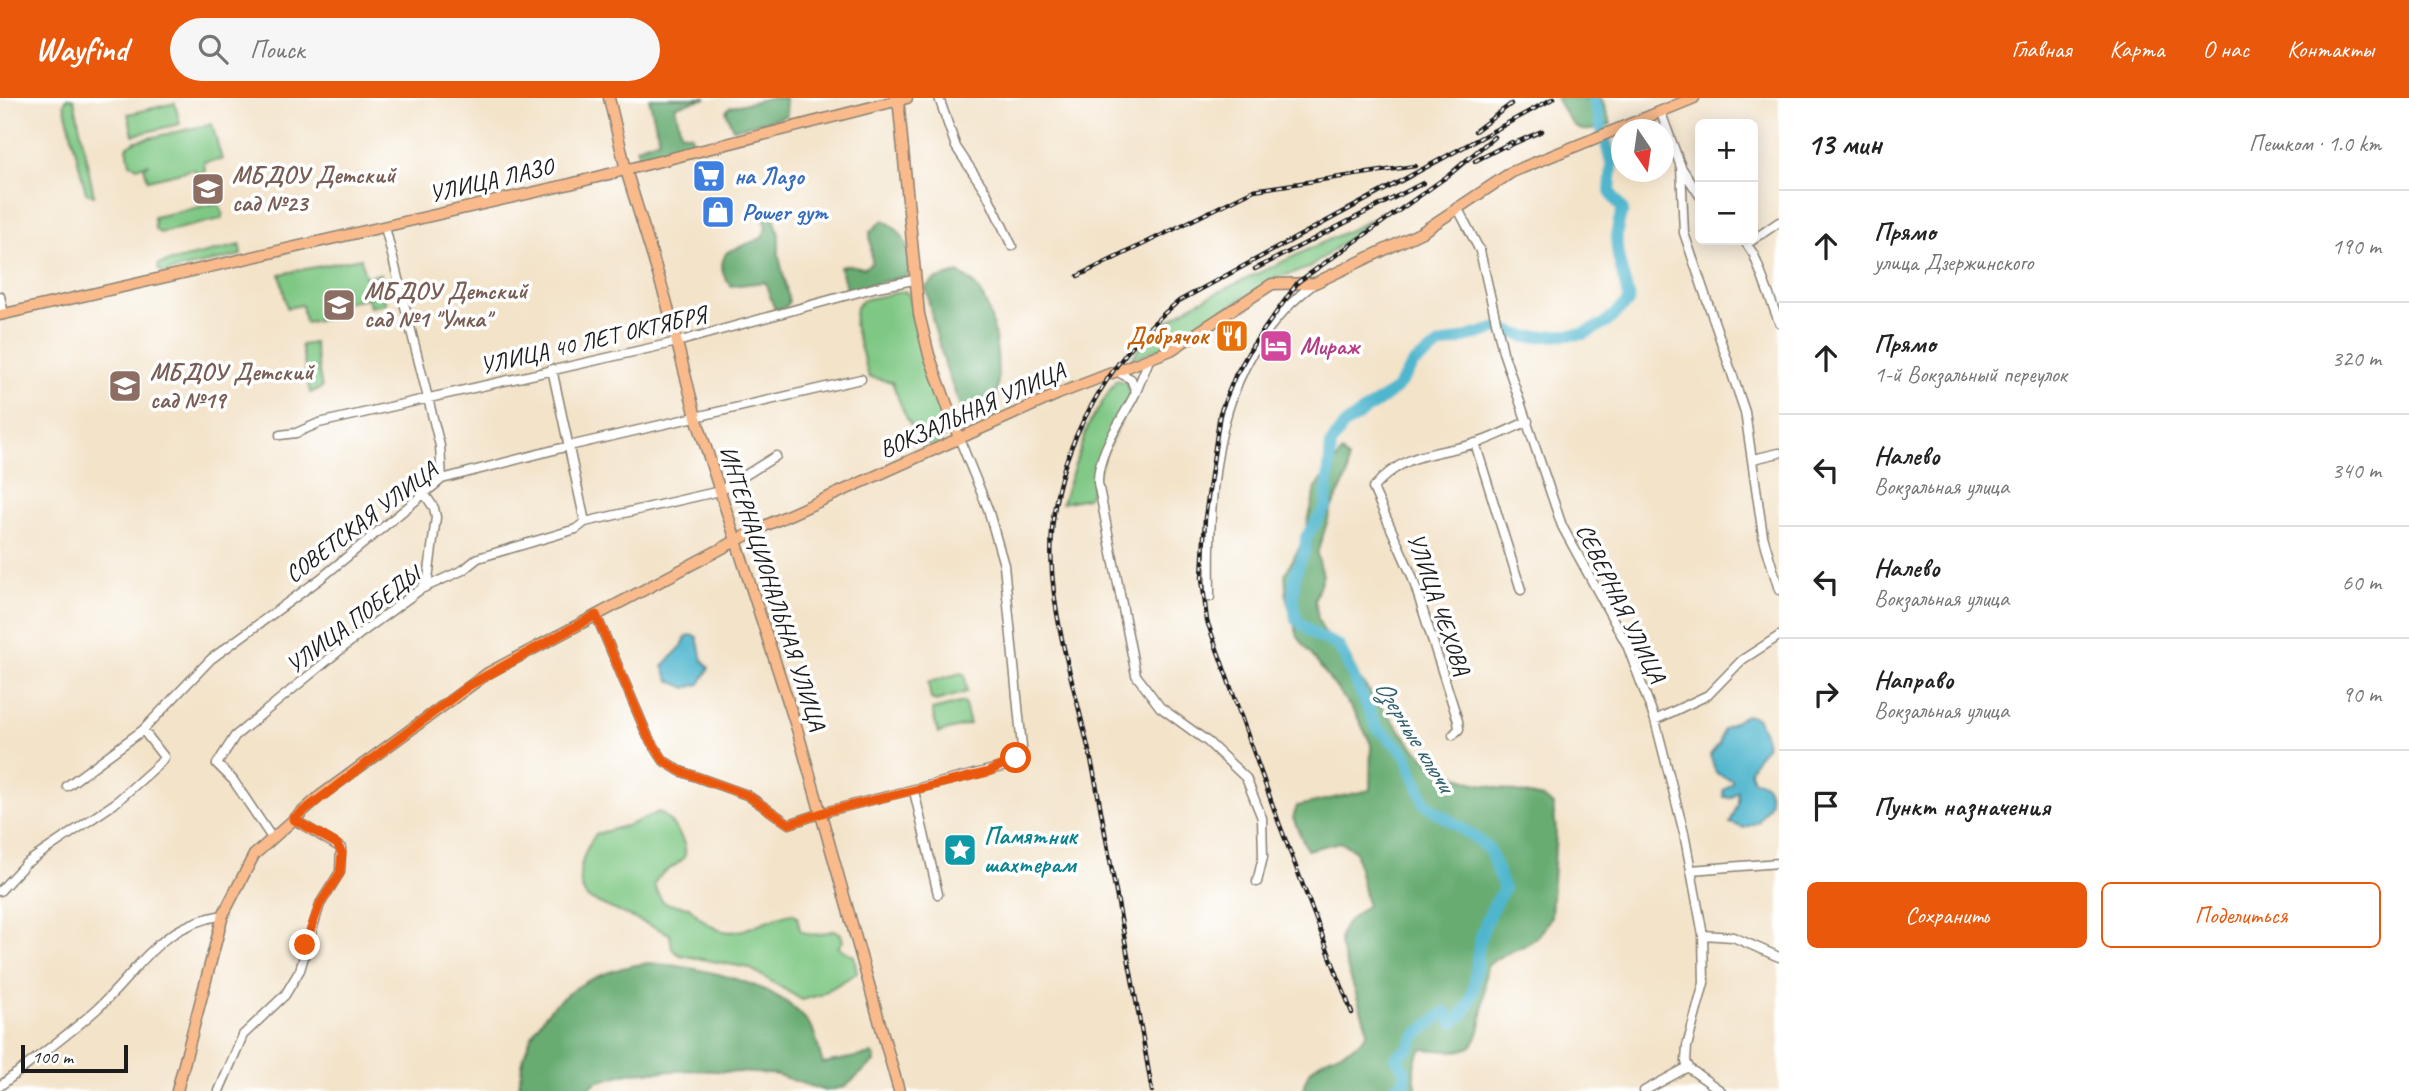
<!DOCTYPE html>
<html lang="ru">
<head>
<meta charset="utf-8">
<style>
  :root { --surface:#fff; --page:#f6f6f6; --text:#222; --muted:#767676; --line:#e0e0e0; --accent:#ea580c }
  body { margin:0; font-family:Caveat,sans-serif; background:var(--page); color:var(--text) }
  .controls { position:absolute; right:21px; top:21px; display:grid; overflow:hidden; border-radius:10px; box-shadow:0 4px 18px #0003 }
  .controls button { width:63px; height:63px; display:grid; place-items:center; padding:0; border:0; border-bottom:2px solid var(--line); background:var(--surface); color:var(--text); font:35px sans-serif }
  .compass { position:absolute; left:1611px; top:21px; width:63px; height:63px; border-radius:50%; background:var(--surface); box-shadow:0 4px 18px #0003; rotate:167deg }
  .scale { position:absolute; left:21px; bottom:18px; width:107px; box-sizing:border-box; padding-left:7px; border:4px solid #1c1c1c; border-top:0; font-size:19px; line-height:24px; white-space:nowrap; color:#1c1c1c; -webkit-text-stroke:5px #fff; paint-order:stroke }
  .stop { position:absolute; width:21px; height:21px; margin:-16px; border:5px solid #ea580c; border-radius:50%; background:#fff }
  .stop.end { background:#ea580c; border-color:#fff; box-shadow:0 2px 7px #0008 }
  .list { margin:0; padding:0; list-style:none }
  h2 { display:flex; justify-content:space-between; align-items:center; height:91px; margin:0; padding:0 28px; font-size:30px }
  h2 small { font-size:23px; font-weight:400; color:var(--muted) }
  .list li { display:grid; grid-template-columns:46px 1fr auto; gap:21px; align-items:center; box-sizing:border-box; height:112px; padding:0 28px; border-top:2px solid var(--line) }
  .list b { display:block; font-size:26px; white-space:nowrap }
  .list p { margin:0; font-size:23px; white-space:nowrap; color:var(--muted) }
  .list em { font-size:23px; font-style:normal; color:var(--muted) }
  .actions { display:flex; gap:14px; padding:21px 28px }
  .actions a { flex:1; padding:16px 0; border:2px solid var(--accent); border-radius:10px; text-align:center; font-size:24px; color:var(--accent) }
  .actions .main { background:var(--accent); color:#fff }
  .icon { flex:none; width:38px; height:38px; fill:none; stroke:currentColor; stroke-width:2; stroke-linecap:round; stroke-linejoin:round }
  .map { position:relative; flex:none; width:1779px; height:993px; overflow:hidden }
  header { display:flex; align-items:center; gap:42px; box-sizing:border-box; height:98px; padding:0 35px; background:var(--accent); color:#fff }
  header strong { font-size:33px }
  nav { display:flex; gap:38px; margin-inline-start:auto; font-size:24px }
  .search { width:490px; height:63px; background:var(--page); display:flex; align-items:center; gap:18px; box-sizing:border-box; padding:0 24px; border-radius:38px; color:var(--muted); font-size:26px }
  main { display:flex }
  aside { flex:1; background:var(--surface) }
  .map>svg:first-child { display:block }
</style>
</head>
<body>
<header>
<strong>Wayfind</strong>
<div class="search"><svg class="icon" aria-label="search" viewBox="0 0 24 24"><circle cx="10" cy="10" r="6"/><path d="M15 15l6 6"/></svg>Поиск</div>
<nav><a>Главная</a><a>Карта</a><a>О нас</a><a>Контакты</a></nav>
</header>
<main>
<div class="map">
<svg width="1779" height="993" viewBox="0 0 1779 993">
  <rect width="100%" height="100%" fill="#fff"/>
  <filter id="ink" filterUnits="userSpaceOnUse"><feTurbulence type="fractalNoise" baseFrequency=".0143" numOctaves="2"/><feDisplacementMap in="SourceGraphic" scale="14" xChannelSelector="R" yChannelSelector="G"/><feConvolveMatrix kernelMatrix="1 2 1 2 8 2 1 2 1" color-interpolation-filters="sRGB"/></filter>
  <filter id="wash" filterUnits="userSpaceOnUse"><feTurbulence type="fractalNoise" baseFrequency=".00686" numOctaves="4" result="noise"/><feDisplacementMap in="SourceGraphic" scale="28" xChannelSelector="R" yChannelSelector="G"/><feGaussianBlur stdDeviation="1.57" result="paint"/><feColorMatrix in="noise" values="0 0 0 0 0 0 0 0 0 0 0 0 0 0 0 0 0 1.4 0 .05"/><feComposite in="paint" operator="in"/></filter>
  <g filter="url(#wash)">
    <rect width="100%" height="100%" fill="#f3e3c9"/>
    <path fill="#7fc884" stroke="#4e7250" stroke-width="2" d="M 67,0 L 74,1 L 94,98 L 86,95 L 64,6 Z
      M 175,5 L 180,26 L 133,37 L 128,16 Z
      M 212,26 L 222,62 L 204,64 L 205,74 L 197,76 L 194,71 L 148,82 L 144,69 L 150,66 L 137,69 L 130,66 L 127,49 L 136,43 Z
      M 218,105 L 223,116 L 221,121 L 160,135 L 155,131 L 154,119 Z
      M 1377,119 L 1309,170 L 1276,180 L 1164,248 L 1129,263 L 1154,233 L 1193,206 Z
      M 240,147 L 241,157 L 164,175 L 158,172 L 159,166 Z
      M 361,160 L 365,179 L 380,176 L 386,206 L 370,209 L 368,200 L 338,206 L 340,218 L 305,225 L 302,207 L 287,210 L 280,176 Z
      M 905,193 L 909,197 L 923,264 L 949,333 C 922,378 899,301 892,284 L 869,279 L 854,227 L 856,209 L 863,202 Z
      M 314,245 L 322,290 L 310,295 L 301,247 Z
      M 1116,282 L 1127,284 L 1131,302 L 1107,351 L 1090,396 L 1087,400 L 1062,405 L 1088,328 Z
      M 961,575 L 965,577 L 967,594 L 936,603 L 931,601 L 928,584 Z
      M 964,604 L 970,626 L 938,635 L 932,612 Z
      M 659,714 C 667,718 672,726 678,734 C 701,770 664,764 654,786 C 663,812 666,804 689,809 C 732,855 744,825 792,815 L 797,818 L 800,832 C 812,840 822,836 835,832 L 841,836 L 843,843 L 838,849 L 854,858 L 857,875 L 820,897 L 802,902 L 749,870 L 680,857 L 672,851 L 670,836 L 587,800 C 573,781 583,753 596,736 L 629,727 Z"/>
    <path fill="#67ac72" stroke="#426447" stroke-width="2" d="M 649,0 L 707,0 L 675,8 L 681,35 L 692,37 L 692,47 L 638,60 L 637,49 L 659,41 Z
      M 770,0 L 785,0 L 787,18 L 733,31 L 726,14 L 729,9 Z
      M 1556,0 L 1601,0 L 1611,26 C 1575,40 1575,31 1556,0 Z
      M 772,111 L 779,137 L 779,158 L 789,203 L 786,209 L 775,212 L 765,184 L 731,188 C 722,178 719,166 727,154 L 762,140 L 766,130 L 762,115 Z
      M 883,122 C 905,133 913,154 908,178 L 847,192 L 840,169 L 849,167 L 864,170 L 872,165 L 870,134 Z
      M 958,175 C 1001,193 1002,281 994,319 L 970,329 L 965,321 C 947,277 934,237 926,189 L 934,182 Z
      M 1342,354 L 1348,361 L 1348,377 L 1332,409 L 1317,456 L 1323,477 L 1315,501 L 1318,521 L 1324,534 L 1351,561 L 1358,579 L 1412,647 L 1433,667 L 1471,684 L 1543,700 L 1553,707 L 1556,732 L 1551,818 C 1533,857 1510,846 1486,869 C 1484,886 1485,943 1468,950 C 1455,955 1436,952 1423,951 C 1410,963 1414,977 1417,993 L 1303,993 C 1307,951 1354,962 1368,933 L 1340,847 C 1339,825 1352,821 1367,807 L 1355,752 L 1340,744 L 1307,752 L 1293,720 L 1297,708 L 1370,692 L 1371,646 L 1357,618 L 1298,539 L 1287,502 L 1285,476 L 1303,443 L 1316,390 Z
      M 649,865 C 698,869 783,884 811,929 C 818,940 818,953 823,965 L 872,956 L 875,959 L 874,964 L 845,989 L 825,993 L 774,976 L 695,972 L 628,975 L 596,984 L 586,993 L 519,993 C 521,916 578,874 649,865 Z"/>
    <path fill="#4fb6cd" stroke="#366974" stroke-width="2" d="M 691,537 L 697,539 L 702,561 L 709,570 L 700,586 L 686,590 L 669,582 L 663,568 L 682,548 L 686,539 Z
      M 1746,617 L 1757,620 C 1777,661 1761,641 1750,673 L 1753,682 C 1767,683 1770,691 1770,705 L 1758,724 L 1744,730 L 1730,725 L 1738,705 L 1738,693 L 1730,700 L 1724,699 L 1723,693 L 1732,685 L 1732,682 L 1716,675 L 1710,657 L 1719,646 L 1723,631 Z"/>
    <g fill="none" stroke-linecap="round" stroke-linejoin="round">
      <path stroke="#4fb6cd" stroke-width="12" d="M 1396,993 L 1396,988 L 1405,986 L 1404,972 L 1396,959 L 1409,950 L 1416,937 L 1445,914 L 1453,925 C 1482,904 1472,866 1482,835 C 1487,820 1495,804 1504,791 L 1490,753 L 1476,740 L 1425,706 L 1405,655 L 1376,628 L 1339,548 L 1315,537 L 1296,521 L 1293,500 L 1295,477 L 1305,452 L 1306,439 L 1326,409 L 1331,346 L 1343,328 L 1396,291 L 1414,265 L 1440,247 L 1498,230 L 1526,239 L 1583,236 L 1606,225 L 1629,203 C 1623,171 1608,145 1623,112 L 1610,94 L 1612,67 L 1593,0"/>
    </g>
  </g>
  <g filter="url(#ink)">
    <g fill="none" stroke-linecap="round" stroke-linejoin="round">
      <defs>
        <path id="minor" d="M 939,0 L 956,49 L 986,94 L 1012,148
          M 1661,15 L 1681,69 L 1700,98
          M 1681,69 L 1684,135 L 1745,314 L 1763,438 L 1779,492
          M 1457,109 L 1480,153 L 1503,254 L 1562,428 L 1627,547 L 1655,622 L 1684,735 L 1703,837 L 1704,885 L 1687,948 L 1686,964 L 1690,971 L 1721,993
          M 385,129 L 440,348 L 442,381
          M 1744,142 L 1754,157 L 1779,224
          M 1747,146 L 1779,124
          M 0,198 L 4,216
          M 552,271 L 585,424
          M 1118,274 L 1131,281 L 1136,294 C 1123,321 1097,354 1098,385 L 1136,577 L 1160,609 L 1208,644 L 1246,680 L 1262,720 L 1263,759 L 1257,784
          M 1136,294 L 1149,262
          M 280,337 L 296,335 L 319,325 L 677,244 L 877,189 L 914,182
          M 1475,345 L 1521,492
          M 1753,361 L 1779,355
          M 421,491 L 428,481 L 436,419 L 434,410 L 424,395
          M 1210,499 C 1208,384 1214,260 1315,185
          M 596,517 L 648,639 L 664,663 L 680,673 L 747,697 L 789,726 L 828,713 L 1006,668 L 1016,661 L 1022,649 L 1004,467 L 988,411 L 959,340
          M 1655,622 L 1708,597 L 1742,562 L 1779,538
          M 1453,637 L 1459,631 L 1458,623 L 1412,478 L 1373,390 C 1405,353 1436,357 1477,345 C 1495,339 1511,331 1528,323
          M 67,688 L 143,632 L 211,561 L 320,481 L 442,381 L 569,348 L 861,281
          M 914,693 L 938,796
          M 272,740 L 233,682 L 217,666 L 235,638 L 361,535 L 421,491 L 463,472 L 478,460 L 576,431 L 585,424 L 720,393 L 776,358
          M 1691,772 L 1779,765
          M 0,793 L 25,766 L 114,706 L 160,665 L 164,659 L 143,632
          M 1703,837 L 1733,839 L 1779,859
          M 0,988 C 32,963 66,939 97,911 C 142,870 155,829 223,817
          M 219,993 L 243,937 L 285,897 L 300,872 L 320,806 L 340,774 L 341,750 L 293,721
          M 1644,993 L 1688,969"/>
        <path id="major" d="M 609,0 L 626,72 L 666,202 L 696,319 L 797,631 L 899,993
          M 898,0 L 919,216 L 929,257 L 959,340
          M 0,217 L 570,86 L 907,0
          M 177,993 L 223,817 L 254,757 L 320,698 L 488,575 L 760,430 L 1058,296 L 1171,252 L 1272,186 L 1315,185 L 1422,134 L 1512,74 L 1694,0"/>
      </defs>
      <use href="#minor" stroke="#888072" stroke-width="11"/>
      <use href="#major" stroke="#888072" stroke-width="13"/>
      <use href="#minor" stroke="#fff" stroke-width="8"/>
      <use href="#major" stroke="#fabb8c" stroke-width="10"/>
      <defs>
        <path id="rail" d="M 1475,33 L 1511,6
          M 1506,49 L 1542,33
          M 1475,63 L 1512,44
          M 1255,171 L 1423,85
          M 1078,178 L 1254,92 L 1415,68
          M 1352,915 L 1279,725 L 1207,523 L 1202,480 L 1205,420 L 1220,315 L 1235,278 L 1253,247 L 1298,184 L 1449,77 L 1494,39
          M 1152,993 C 1135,892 1115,792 1097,691 C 1071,552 1013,449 1089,312 C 1113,268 1140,234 1179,203 L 1554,0"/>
      </defs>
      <use href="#rail" stroke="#1c1c1c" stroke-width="4.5"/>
      <use href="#rail" stroke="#fff" stroke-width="2" stroke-dasharray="5" stroke-linecap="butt"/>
    </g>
  </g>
  <g fill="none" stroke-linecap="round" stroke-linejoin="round" filter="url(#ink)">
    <path stroke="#ea580c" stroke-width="9" d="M 305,847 L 320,806 L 340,775 L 342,755 L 337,746 L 293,721 L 468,588 L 596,517 L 648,639 L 664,663 L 680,673 L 747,697 L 789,726 L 828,713 L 988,674 L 1016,660"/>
  </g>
  <defs>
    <symbol id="supermarket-square" viewBox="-11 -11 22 22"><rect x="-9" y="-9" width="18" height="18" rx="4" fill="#3f7fe0" stroke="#fff"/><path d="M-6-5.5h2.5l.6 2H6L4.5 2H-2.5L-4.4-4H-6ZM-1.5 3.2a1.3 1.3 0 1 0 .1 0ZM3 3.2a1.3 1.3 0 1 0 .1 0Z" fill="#fff"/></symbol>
    <symbol id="school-square" viewBox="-11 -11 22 22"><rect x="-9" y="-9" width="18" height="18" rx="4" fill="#8d6e63" stroke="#fff"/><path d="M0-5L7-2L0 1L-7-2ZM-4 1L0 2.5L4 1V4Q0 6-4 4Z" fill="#fff"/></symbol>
    <symbol id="shop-square" viewBox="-11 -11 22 22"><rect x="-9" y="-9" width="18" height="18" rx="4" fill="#3f7fe0" stroke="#fff"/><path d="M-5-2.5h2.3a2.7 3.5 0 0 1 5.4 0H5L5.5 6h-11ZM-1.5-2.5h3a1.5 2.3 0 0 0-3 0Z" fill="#fff"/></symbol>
    <symbol id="restaurant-square" viewBox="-11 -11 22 22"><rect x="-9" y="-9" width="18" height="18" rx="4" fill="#e8710a" stroke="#fff"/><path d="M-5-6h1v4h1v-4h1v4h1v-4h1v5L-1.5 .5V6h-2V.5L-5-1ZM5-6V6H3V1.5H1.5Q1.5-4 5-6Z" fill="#fff"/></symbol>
    <symbol id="hotel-square" viewBox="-11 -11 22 22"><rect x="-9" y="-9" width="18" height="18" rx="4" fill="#d1479c" stroke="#fff"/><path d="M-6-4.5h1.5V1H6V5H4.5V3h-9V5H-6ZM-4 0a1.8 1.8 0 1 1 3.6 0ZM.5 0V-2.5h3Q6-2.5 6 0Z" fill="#fff"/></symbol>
    <symbol id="sight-square" viewBox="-11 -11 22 22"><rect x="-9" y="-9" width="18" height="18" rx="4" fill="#0f9aa8" stroke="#fff"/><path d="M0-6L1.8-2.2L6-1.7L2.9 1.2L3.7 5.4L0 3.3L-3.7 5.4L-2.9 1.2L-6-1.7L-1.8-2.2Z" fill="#fff"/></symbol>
  </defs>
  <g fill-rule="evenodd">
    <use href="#supermarket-square" x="690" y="59" width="38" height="38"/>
    <use href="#school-square" x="189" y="72" width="38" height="38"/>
    <use href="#shop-square" x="699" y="95" width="38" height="38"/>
    <use href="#school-square" x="320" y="188" width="38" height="38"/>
    <use href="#restaurant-square" x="1213" y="219" width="38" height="38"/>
    <use href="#hotel-square" x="1257" y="229" width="38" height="38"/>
    <use href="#school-square" x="106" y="269" width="38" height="38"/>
    <use href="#sight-square" x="941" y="733" width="38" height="38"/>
  </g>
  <g text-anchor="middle" stroke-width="7" stroke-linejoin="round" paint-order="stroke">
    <g font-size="24" font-weight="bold" fill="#785e54" stroke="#fff" text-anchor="start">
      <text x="232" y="85">МБДОУ Детский<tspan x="232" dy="28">сад №23</tspan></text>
      <text x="364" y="201">МБДОУ Детский<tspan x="364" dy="28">сад №1 "Умка"</tspan></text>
      <text x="150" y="282">МБДОУ Детский<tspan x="150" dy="28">сад №19</tspan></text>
    </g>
    <g font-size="24" font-weight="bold" fill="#366cbe" stroke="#fff" text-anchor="start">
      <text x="734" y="86">на Лазо</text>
      <text x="742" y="122">Power gym</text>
    </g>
    <g font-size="24" fill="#1c1c1c" stroke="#fff">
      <text transform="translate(491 82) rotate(-13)" y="8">УЛИЦА ЛАЗО</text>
      <text transform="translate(593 242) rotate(-13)" y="8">УЛИЦА 40 ЛЕТ ОКТЯБРЯ</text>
      <text transform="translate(972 312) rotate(-24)" y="8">ВОКЗАЛЬНАЯ УЛИЦА</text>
      <text transform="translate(361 424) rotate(-37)" y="8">СОВЕТСКАЯ УЛИЦА</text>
      <text transform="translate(773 490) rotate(72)" y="8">ИНТЕРНАЦИОНАЛЬНАЯ УЛИЦА</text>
      <text transform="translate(1621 505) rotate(64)" y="8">СЕВЕРНАЯ УЛИЦА</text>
      <text transform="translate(1439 506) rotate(71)" y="8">УЛИЦА ЧЕХОВА</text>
      <text transform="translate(353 522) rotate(-37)" y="8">УЛИЦА ПОБЕДЫ</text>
    </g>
    <g font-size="24" font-weight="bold" fill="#c56008" stroke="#fff" text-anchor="end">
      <text x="1208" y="246">Добрячок</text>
    </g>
    <g font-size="24" font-weight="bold" fill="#b23c85" stroke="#fff" text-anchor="start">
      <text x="1300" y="256">Мираж</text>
    </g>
    <g font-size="24" font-weight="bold" fill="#0d838f" stroke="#fff" text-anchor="start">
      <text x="984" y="746">Памятник<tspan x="984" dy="28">шахтерам</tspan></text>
    </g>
    <g font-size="26" font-style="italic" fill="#33616c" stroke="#fff">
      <text transform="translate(1415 637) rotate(58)" y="9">Озерные ключи</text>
    </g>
  </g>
</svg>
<div class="controls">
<button>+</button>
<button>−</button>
</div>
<svg class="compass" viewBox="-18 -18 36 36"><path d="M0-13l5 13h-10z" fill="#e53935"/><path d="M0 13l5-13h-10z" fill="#767676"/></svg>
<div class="scale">100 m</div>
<div class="stop" style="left:1016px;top:660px"></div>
<div class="stop end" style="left:305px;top:847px"></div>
</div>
<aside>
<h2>13 мин<small>Пешком · 1.0 km</small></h2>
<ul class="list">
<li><svg class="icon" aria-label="ahead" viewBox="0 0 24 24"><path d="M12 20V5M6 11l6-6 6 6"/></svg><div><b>Прямо</b><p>улица Дзержинского</p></div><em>190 m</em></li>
<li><svg class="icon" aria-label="ahead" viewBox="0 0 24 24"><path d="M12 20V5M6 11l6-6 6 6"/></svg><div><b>Прямо</b><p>1-й Вокзальный переулок</p></div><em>320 m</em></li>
<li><svg class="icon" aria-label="left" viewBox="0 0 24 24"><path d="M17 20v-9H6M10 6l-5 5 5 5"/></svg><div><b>Налево</b><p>Вокзальная улица</p></div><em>340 m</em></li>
<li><svg class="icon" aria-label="left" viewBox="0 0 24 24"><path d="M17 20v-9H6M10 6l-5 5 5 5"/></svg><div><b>Налево</b><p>Вокзальная улица</p></div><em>60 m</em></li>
<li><svg class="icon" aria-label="right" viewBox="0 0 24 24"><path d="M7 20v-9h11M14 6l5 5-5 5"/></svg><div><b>Направо</b><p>Вокзальная улица</p></div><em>90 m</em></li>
<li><svg class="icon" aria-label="arrive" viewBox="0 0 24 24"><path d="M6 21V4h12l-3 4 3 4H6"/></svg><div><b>Пункт назначения</b></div></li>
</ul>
<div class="actions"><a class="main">Сохранить</a><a>Поделиться</a></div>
</aside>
</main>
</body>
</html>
